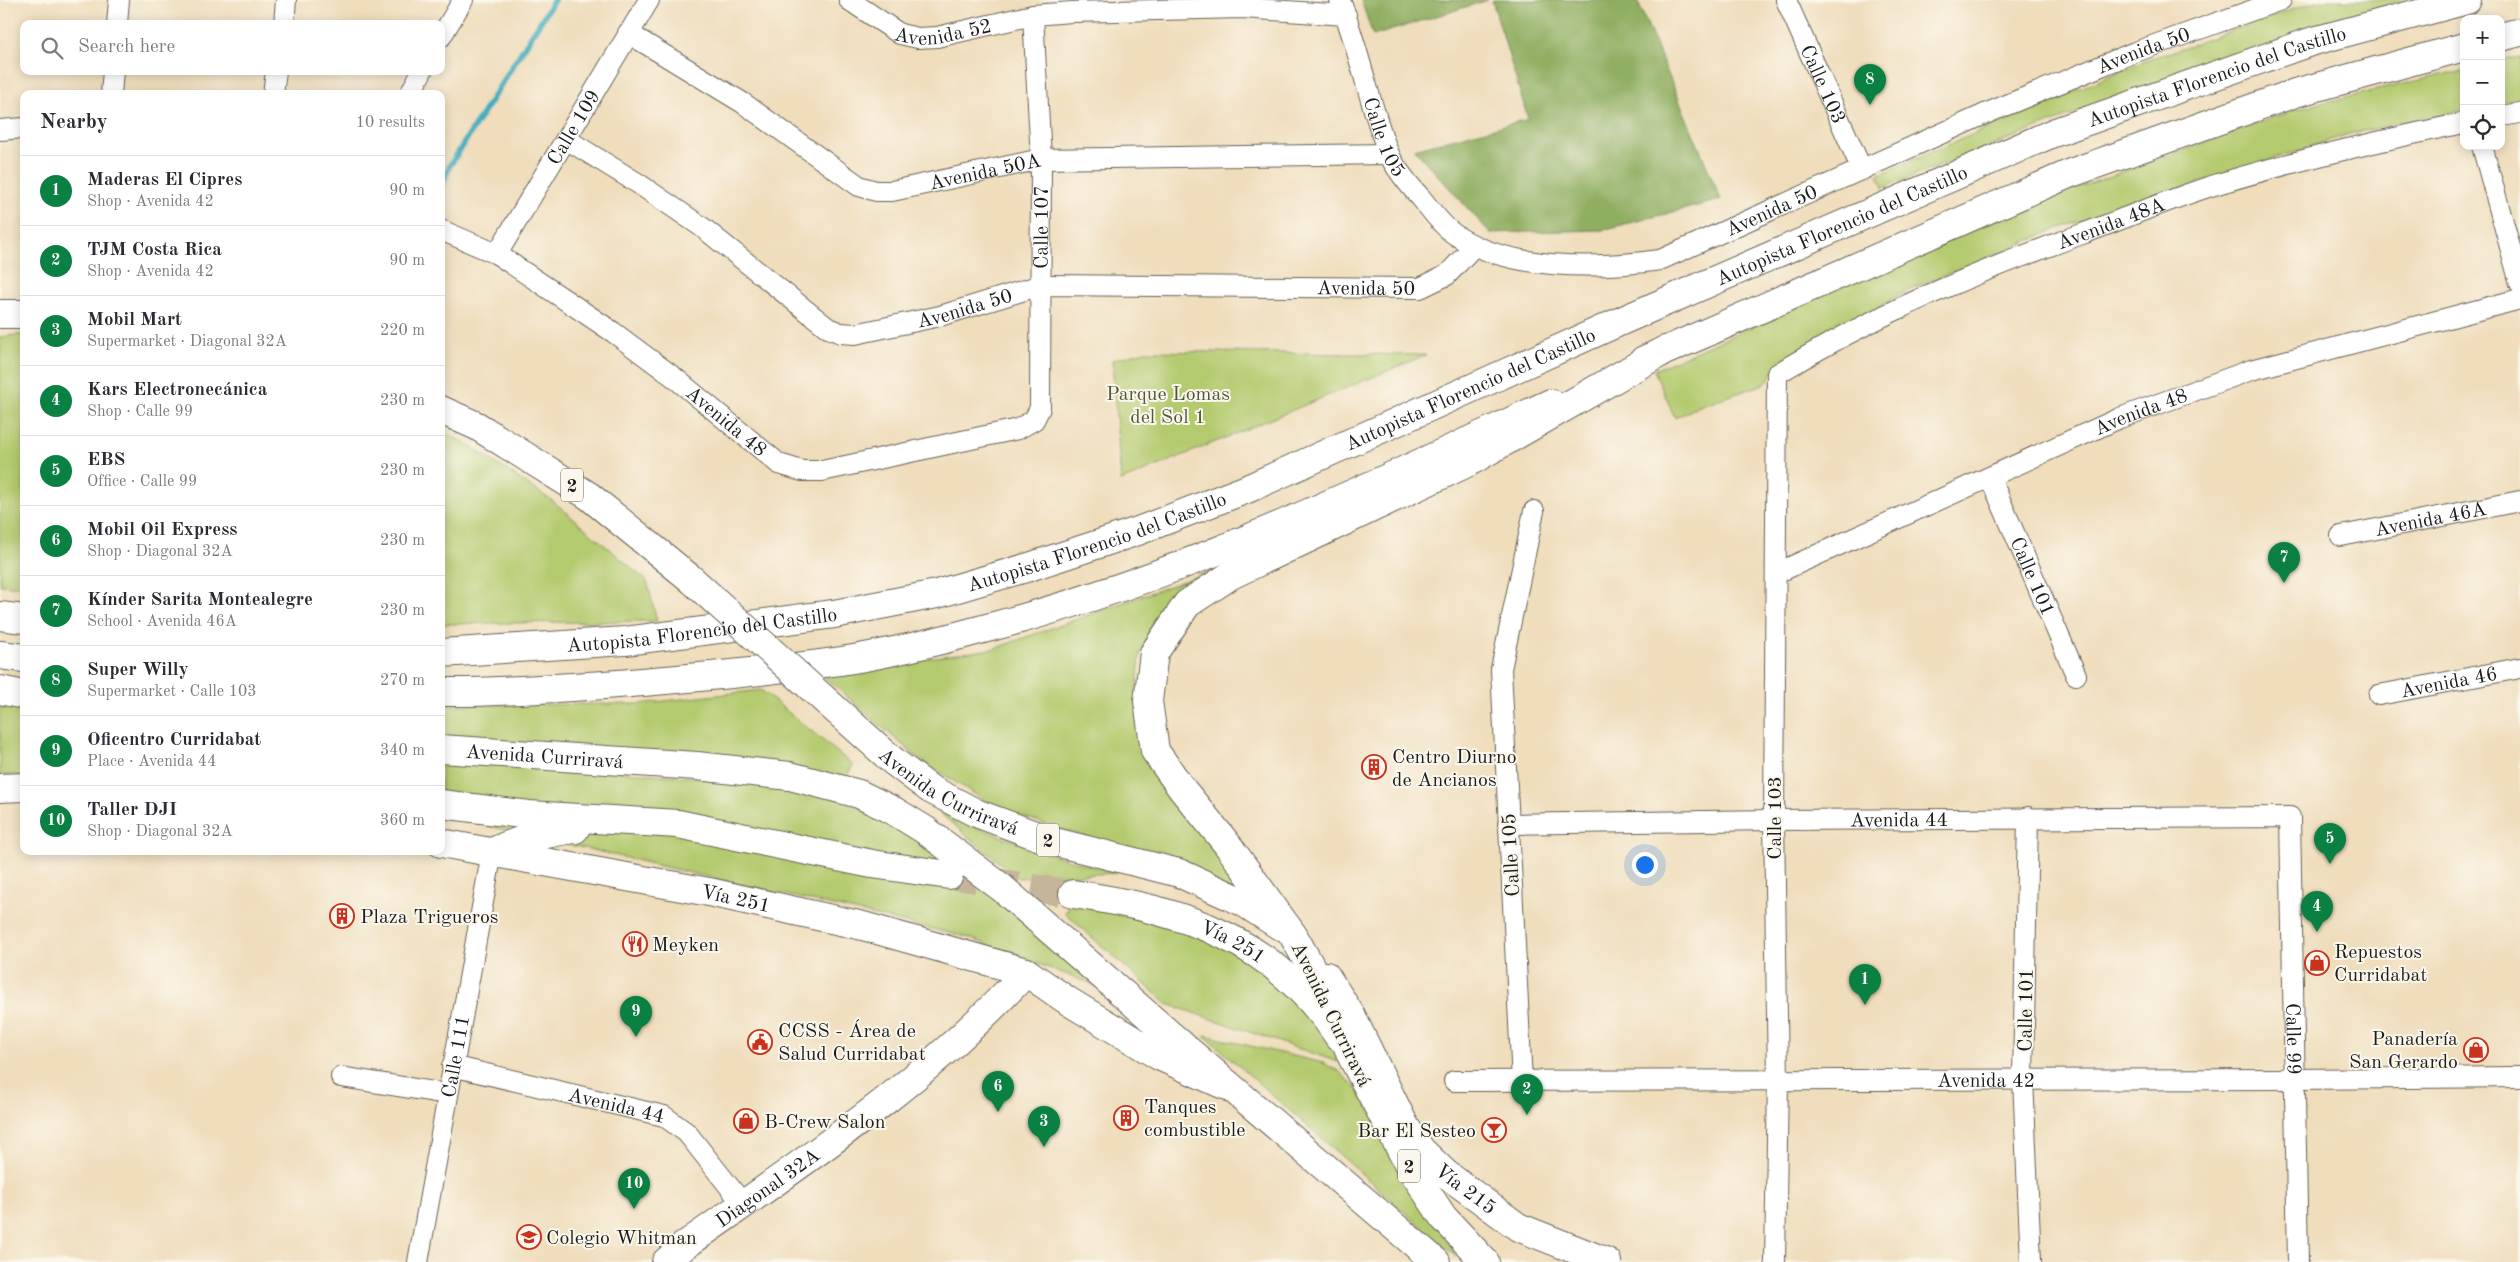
<!DOCTYPE html>
<html lang="en">
<head>
<meta charset="utf-8">
<style>
  :root { --surface:#fff; --page:#f7f7f7; --text:#2b2b33; --muted:#7c7c81; --line:#e1e1e2; --accent:#0b8043 }
  body { margin:0; font-family:"Old Standard TT",serif; background:var(--page); color:var(--text) }
  .controls { position:absolute; right:15px; top:15px; display:grid; overflow:hidden; border-radius:10px; box-shadow:0 2px 12px #0003 }
  .controls button { width:45px; height:45px; display:grid; place-items:center; padding:0; border:0; border-bottom:1px solid var(--line); background:var(--surface); color:var(--text); font:25px sans-serif }
  .you { position:absolute; left:1644px; top:864px; width:18px; height:18px; margin:-12px; border:4px solid #fff; border-radius:50%; background:#1a73e8; box-shadow:0 0 0 8px #1a73e833 }
  .badge { display:grid; place-items:center; width:32px; height:32px; border-radius:50%; background:var(--accent); color:#fff; font-size:16px; font-weight:700 }
  .pin { position:absolute; translate:-50% -41px; filter:drop-shadow(0 1px 2px #0008) }
  .pin::after { content:''; position:absolute; top:26px; width:18px; height:15px; background:inherit; clip-path:polygon(0 0,100% 0,50% 100%) }
  .list { margin:0; padding:0; list-style:none }
  h2 { display:flex; justify-content:space-between; align-items:center; height:65px; margin:0; padding:0 20px; font-size:21px }
  h2 small { font-size:16px; font-weight:400; color:var(--muted) }
  .list li { display:grid; grid-template-columns:32px 1fr auto; gap:15px; align-items:center; box-sizing:border-box; height:70px; padding:0 20px; border-top:1px solid var(--line) }
  .list b { display:block; font-size:19px; white-space:nowrap }
  .list p { margin:0; font-size:16px; white-space:nowrap; color:var(--muted) }
  .list em { font-size:16px; font-style:normal; color:var(--muted) }
  .icon { flex:none; width:28px; height:28px; fill:none; stroke:currentColor; stroke-width:2; stroke-linecap:round; stroke-linejoin:round }
  .map { position:relative; flex:none; width:2520px; height:1262px; overflow:hidden }
  .search { position:absolute; background:var(--surface); box-shadow:0 2px 12px #0003; left:20px; top:20px; width:425px; height:55px; display:flex; align-items:center; gap:12px; box-sizing:border-box; padding:0 18px; border-radius:10px; color:var(--muted); font-size:19px }
  .panel { position:absolute; background:var(--surface); box-shadow:0 2px 12px #0003; left:20px; top:90px; width:425px; height:765px; border-radius:10px }
  .map>svg:first-child { display:block }
</style>
</head>
<body>
<div class="map">
<svg width="2520" height="1262" viewBox="0 0 2520 1262">
  <rect width="100%" height="100%" fill="#fbf7ec"/>
  <filter id="ink" filterUnits="userSpaceOnUse"><feTurbulence type="fractalNoise" baseFrequency=".02" numOctaves="2"/><feDisplacementMap in="SourceGraphic" scale="10" xChannelSelector="R" yChannelSelector="G"/><feConvolveMatrix kernelMatrix="1 2 1 2 8 2 1 2 1" color-interpolation-filters="sRGB"/></filter>
  <filter id="wash" filterUnits="userSpaceOnUse"><feTurbulence type="fractalNoise" baseFrequency=".0096" numOctaves="4" result="noise"/><feDisplacementMap in="SourceGraphic" scale="20" xChannelSelector="R" yChannelSelector="G"/><feGaussianBlur stdDeviation="1.12" result="paint"/><feColorMatrix in="noise" values="0 0 0 0 0 0 0 0 0 0 0 0 0 0 0 0 0 1.4 0 .05"/><feComposite in="paint" operator="in"/></filter>
  <g filter="url(#wash)">
    <rect width="100%" height="100%" fill="#efddbb"/>
    <path fill="#b4ca6e" stroke="#687345" d="M 2320,0 L 2430,0 L 2151,84 L 1883,188 L 1878,175 L 2142,62 Z
      M 2520,57 L 2520,99 L 2501,103 L 2501,61 Z
      M 2464,70 L 2464,110 L 2349,134 L 2057,229 L 1913,288 L 1780,362 L 1765,384 L 1704,404 L 1675,418 L 1654,370 L 2024,207 L 2304,107 Z
      M 24,334 L 24,587 L 0,585 L 0,337 Z
      M 1145,351 L 1426,355 L 1121,481 L 1112,360 Z
      M 441,432 L 462,441 L 554,502 L 647,581 L 657,621 L 441,624 Z
      M 1209,572 L 1158,613 L 1140,654 L 1136,702 L 1140,747 L 1267,904 L 1089,838 L 999,809 L 920,760 L 820,673 L 993,649 Z
      M 761,690 L 853,765 L 845,779 L 441,740 L 441,705 L 639,704 Z
      M 0,700 L 24,704 L 24,775 L 0,775 Z
      M 441,758 L 769,783 L 842,799 L 901,826 L 952,861 L 1105,989 L 967,937 L 441,815 Z
      M 936,810 C 995,836 1054,857 1117,873 L 1018,878 Z
      M 1073,900 L 1246,949 L 1341,1050 L 1338,1062 L 1167,1004 L 1065,913 Z
      M 1204,1035 L 1323,1063 L 1340,1072 L 1357,1089 L 1457,1258 Z"/>
    <path fill="#8fae61" stroke="#56653e" d="M 1361,0 L 1488,0 L 1373,36 Z
      M 1492,0 L 1637,0 L 1721,200 L 1602,230 L 1490,233 L 1414,149 L 1528,119 Z"/>
    <g fill="none" stroke-linecap="round" stroke-linejoin="round">
      <path stroke="#3facbe" stroke-width="6" d="M 441,189 L 449,167 L 554,0"/>
    </g>
  </g>
  <g filter="url(#ink)">
    <g fill="none" stroke-linecap="round" stroke-linejoin="round">
      <path stroke="#c5b69b" stroke-width="28" stroke-dasharray="28 14" stroke-linecap="butt" d="M 949,875 L 1073,894"/>
      <defs>
        <g id="street">
          <path id="s1" d="M 849,0 L 900,34 L 918,38 L 937,37 L 1033,15 L 1072,12 L 1243,8 L 1346,15"/>
          <path id="s2" d="M 1340,0 C 1359,50 1369,102 1388,152 C 1395,168 1409,185 1421,198 C 1431,210 1441,225 1454,234 C 1508,271 1598,269 1660,260 L 1985,114 L 2135,52 L 2281,0"/>
          <path id="s3" d="M 1786,0 L 1862,170"/>
          <path d="M 117,24 L 119,0"/>
          <path d="M 284,24 L 286,0"/>
          <path id="s4" d="M 628,33 L 743,103 L 859,186 L 876,191 L 892,191 L 1041,159 L 1389,154"/>
          <path d="M 441,37 L 463,0"/>
          <path d="M 111,94 L 113,71"/>
          <path d="M 273,94 L 276,71"/>
          <path d="M 410,94 L 422,71"/>
          <path d="M 2501,116 L 2520,113"/>
          <path d="M 0,130 L 24,128"/>
          <path id="s5" d="M 566,139 L 639,184 L 702,227 L 828,328 L 841,333 L 855,334 L 940,316 L 1041,285 L 1420,288 L 1447,275 L 1474,246"/>
          <path d="M 2482,146 L 2520,283"/>
          <path id="s6" d="M 441,230 L 497,254 L 613,332 L 675,378 L 779,464 L 802,471 L 822,471 L 1018,429 L 1034,420 L 1040,408 L 1041,159 L 1033,15"/>
          <path id="s7" d="M 497,254 L 649,0"/>
          <path id="s8" d="M 1990,477 L 2076,675"/>
          <path id="s9" d="M 2341,536 L 2520,501"/>
          <path id="s10" d="M 1777,573 L 2120,418 L 2251,370 L 2520,299"/>
          <path id="s11" d="M 2379,695 L 2520,668"/>
          <path d="M 2028,817 L 2023,1079 L 2031,1262"/>
          <path id="s12" d="M 1508,824 L 1774,820 L 2290,817 L 2298,1262"/>
          <path id="s13" d="M 452,1066 L 664,1116 L 687,1133 L 743,1204"/>
          <path d="M 341,1077 L 447,1094"/>
          <path id="s14" d="M 1454,1081 L 2294,1079 L 2520,1077"/>
          <path d="M 1522,1082 L 1501,669 L 1534,511"/>
          <path id="s15" d="M 418,1262 L 492,852"/>
          <path id="s16" d="M 1775,1262 L 1778,1080 L 1774,820 L 1777,374 C 1873,315 1977,272 2082,234 C 2129,217 2174,197 2221,183 C 2301,159 2382,140 2464,123"/>
        </g>
        <g id="secondary">
          <path d="M 2501,37 L 2520,32"/>
          <path d="M 1644,360 L 2071,173 L 2295,93 L 2464,47"/>
          <path d="M 0,616 L 24,619"/>
          <path id="s17" d="M 441,653 L 625,641 L 834,614 L 937,594 L 1029,567 L 1138,531 L 1247,489 L 1628,318 L 2053,133 L 2310,42 L 2467,0"/>
          <path d="M 0,655 L 24,658"/>
          <path d="M 441,692 C 496,693 550,688 604,685 C 683,679 763,672 841,661 C 887,654 939,641 983,629 C 1179,579 1368,487 1551,403"/>
          <path d="M 0,788 L 24,787"/>
          <path d="M 441,804 L 529,815 L 678,824 L 872,864 L 949,875"/>
          <path id="s18" d="M 441,843 L 709,892 L 863,926 L 1026,972 L 1068,1001 L 1159,1056 L 1224,1085"/>
          <path d="M 492,852 C 519,839 545,833 575,829"/>
          <path id="s19" d="M 1073,894 C 1184,910 1274,939 1339,1037"/>
          <path id="s20" d="M 1326,976 L 1352,1017 L 1405,1126 L 1421,1150 L 1446,1174 L 1518,1227 L 1607,1262"/>
          <path id="s21" d="M 666,1262 L 684,1246 C 803,1162 927,1081 1026,972"/>
        </g>
        <g id="highway">
          <path d="M 0,314 L 24,314"/>
          <path d="M 441,410 L 477,426 L 589,496 L 691,579"/>
          <path d="M 0,690 L 24,695"/>
          <path id="s22" d="M 826,701 L 893,761 L 930,789 L 976,813 L 1051,841 L 1179,873 L 1243,902 L 1280,926"/>
          <path id="s23" d="M 441,749 L 697,766 L 790,776 L 859,794 L 894,811 L 925,830 L 1002,888 L 1184,1047 L 1436,1262"/>
          <path d="M 1485,1262 L 1443,1217 L 1410,1167 L 1352,1057 L 1326,994 L 1293,935 L 1227,844 L 1182,789 L 1155,751 L 1148,701 L 1154,653 L 1187,604 L 1231,575 L 1469,462 L 1665,350"/>
        </g>
      </defs>
      <use href="#street" stroke="#666054" stroke-width="22"/>
      <use href="#secondary" stroke="#666054" stroke-width="30"/>
      <use href="#highway" stroke="#666054" stroke-width="30"/>
      <use href="#street" stroke="#fff" stroke-width="20"/>
      <use href="#secondary" stroke="#fff" stroke-width="28"/>
      <use href="#highway" stroke="#fff" stroke-width="28"/>
      <defs>
        <path id="highway-bridge" d="M 691,579 L 826,701"/>
      </defs>
      <use href="#highway-bridge" stroke="#666054" stroke-width="30" stroke-linecap="butt"/>
      <use href="#highway-bridge" stroke="#fff" stroke-width="28"/>
    </g>
  </g>
  <defs>
    <symbol id="building-ring" viewBox="-11 -11 22 22"><circle r="9.5" fill="#fbf7ec" stroke="#c8321e" stroke-width="1.5"/><path d="M-4-6H4V6H1V3H-1V6H-4ZM-2.5-4.3h1.7v1.8h-1.7ZM.8-4.3h1.7v1.8H.8ZM-2.5-1h1.7V.8h-1.7ZM.8-1h1.7V.8H.8Z" fill="#c8321e"/></symbol>
    <symbol id="restaurant-ring" viewBox="-11 -11 22 22"><circle r="9.5" fill="#fbf7ec" stroke="#c8321e" stroke-width="1.5"/><path d="M-5-6h1v4h1v-4h1v4h1v-4h1v5L-1.5 .5V6h-2V.5L-5-1ZM5-6V6H3V1.5H1.5Q1.5-4 5-6Z" fill="#c8321e"/></symbol>
    <symbol id="shop-ring" viewBox="-11 -11 22 22"><circle r="9.5" fill="#fbf7ec" stroke="#c8321e" stroke-width="1.5"/><path d="M-5-2.5h2.3a2.7 3.5 0 0 1 5.4 0H5L5.5 6h-11ZM-1.5-2.5h3a1.5 2.3 0 0 0-3 0Z" fill="#c8321e"/></symbol>
    <symbol id="civic-ring" viewBox="-11 -11 22 22"><circle r="9.5" fill="#fbf7ec" stroke="#c8321e" stroke-width="1.5"/><path d="M-.6-6.5H3V-4.5H.6V-3L4-1V1h2V6H-6V1h2V-1L-.6-3ZM-1.2 2.5V6h2.4V2.5Z" fill="#c8321e"/></symbol>
    <symbol id="bar-ring" viewBox="-11 -11 22 22"><circle r="9.5" fill="#fbf7ec" stroke="#c8321e" stroke-width="1.5"/><path d="M-6-5H6L.8 .8V4.5H3.5V6h-7V4.5H-.8V.8Z" fill="#c8321e"/></symbol>
    <symbol id="school-ring" viewBox="-11 -11 22 22"><circle r="9.5" fill="#fbf7ec" stroke="#c8321e" stroke-width="1.5"/><path d="M0-5L7-2L0 1L-7-2ZM-4 1L0 2.5L4 1V4Q0 6-4 4Z" fill="#c8321e"/></symbol>
  </defs>
  <g fill-rule="evenodd">
    <use href="#building-ring" x="1360" y="753" width="28" height="28"/>
    <use href="#building-ring" x="328" y="902" width="28" height="28"/>
    <use href="#restaurant-ring" x="621" y="930" width="28" height="28"/>
    <use href="#shop-ring" x="2303" y="949" width="28" height="28"/>
    <use href="#civic-ring" x="746" y="1028" width="28" height="28"/>
    <use href="#shop-ring" x="2462" y="1036" width="28" height="28"/>
    <use href="#building-ring" x="1112" y="1104" width="28" height="28"/>
    <use href="#shop-ring" x="732" y="1107" width="28" height="28"/>
    <use href="#bar-ring" x="1480" y="1116" width="28" height="28"/>
    <use href="#school-ring" x="515" y="1223" width="28" height="28"/>
  </g>
  <g text-anchor="middle" stroke-width="4" stroke-linejoin="round" paint-order="stroke">
    <g fill="#fbf7ec" stroke="#5f5e5a" stroke-width="1">
      <rect x="561" y="468.5" width="22" height="33" rx="4"/>
      <rect x="1037" y="823.5" width="22" height="33" rx="4"/>
      <rect x="1398" y="1149.5" width="22" height="33" rx="4"/>
    </g>
    <g font-size="19" font-weight="bold" fill="#1c1c1c">
      <text x="572" y="492">2</text>
      <text x="1048" y="847">2</text>
      <text x="1409" y="1173">2</text>
    </g>
    <g font-size="20" fill="#1c1c1c" stroke="#fbf7ec">
      <text dy="7" stroke="none"><textPath href="#s1" startOffset="105">Avenida 52</textPath></text>
      <text dy="7" stroke="none"><textPath href="#s2" startOffset="1004">Avenida 50</textPath></text>
      <text dy="7" stroke="none"><textPath href="#s17" startOffset="1882">Autopista Florencio del Castillo</textPath></text>
      <text dy="7" stroke="none"><textPath href="#s3" startOffset="92">Calle 103</textPath></text>
      <text dy="7" stroke="none"><textPath href="#s7" startOffset="148">Calle 109</textPath></text>
      <text dy="7" stroke="none"><textPath href="#s2" startOffset="144">Calle 105</textPath></text>
      <text dy="7" stroke="none"><textPath href="#s4" startOffset="406">Avenida 50A</textPath></text>
      <text dy="7" stroke="none"><textPath href="#s2" startOffset="599">Avenida 50</textPath></text>
      <text dy="7" stroke="none"><textPath href="#s16" startOffset="1255">Avenida 48A</textPath></text>
      <text dy="7" stroke="none"><textPath href="#s17" startOffset="1478">Autopista Florencio del Castillo</textPath></text>
      <text dy="7" stroke="none"><textPath href="#s6" startOffset="870">Calle 107</textPath></text>
      <text dy="7" stroke="none"><textPath href="#s5" startOffset="869">Avenida 50</textPath></text>
      <text dy="7" stroke="none"><textPath href="#s5" startOffset="464">Avenida 50</textPath></text>
      <text dy="7" stroke="none"><textPath href="#s17" startOffset="1072">Autopista Florencio del Castillo</textPath></text>
      <text dy="7" stroke="none"><textPath href="#s10" startOffset="398">Avenida 48</textPath></text>
      <text dy="7" stroke="none"><textPath href="#s6" startOffset="345">Avenida 48</textPath></text>
      <text dy="7" stroke="none"><textPath href="#s9" startOffset="91">Avenida 46A</textPath></text>
      <text dy="7" stroke="none"><textPath href="#s17" startOffset="668">Autopista Florencio del Castillo</textPath></text>
      <text dy="7" stroke="none"><textPath href="#s8" startOffset="108">Calle 101</textPath></text>
      <text dy="7" stroke="none"><textPath href="#s17" startOffset="262">Autopista Florencio del Castillo</textPath></text>
      <text dy="7" stroke="none"><textPath href="#s11" startOffset="71">Avenida 46</textPath></text>
      <text dy="7" stroke="none"><textPath href="#s23" startOffset="104">Avenida Curriravá</textPath></text>
      <text dy="7" stroke="none"><textPath href="#s22" startOffset="154">Avenida Curriravá</textPath></text>
      <text transform="translate(1774 818) rotate(-90)" y="7">Calle 103</text>
      <text dy="7" stroke="none"><textPath href="#s12" startOffset="391">Avenida 44</textPath></text>
      <text transform="translate(1510 855) rotate(-93)" y="7">Calle 105</text>
      <text dy="7" stroke="none"><textPath href="#s18" startOffset="300">Vía 251</textPath></text>
      <text dy="7" stroke="none"><textPath href="#s19" startOffset="168">Vía 251</textPath></text>
      <text transform="translate(2025 1010) rotate(-89)" y="7">Calle 101</text>
      <text transform="translate(1332 1014) rotate(64)" y="7">Avenida Curriravá</text>
      <text dy="7" stroke="none"><textPath href="#s12" startOffset="1004">Calle 99</textPath></text>
      <text dy="7" stroke="none"><textPath href="#s15" startOffset="209">Calle 111</textPath></text>
      <text dy="7" stroke="none"><textPath href="#s14" startOffset="532">Avenida 42</textPath></text>
      <text dy="7" stroke="none"><textPath href="#s13" startOffset="169">Avenida 44</textPath></text>
      <text dy="7" stroke="none"><textPath href="#s21" startOffset="126">Diagonal 32A</textPath></text>
      <text dy="7" stroke="none"><textPath href="#s20" startOffset="258">Vía 215</textPath></text>
    </g>
    <g font-size="20" fill="#515939" stroke="#fbf7ec">
      <text x="1168" y="400">Parque Lomas<tspan x="1168" dy="23">del Sol 1</tspan></text>
    </g>
    <g font-size="20" fill="#1c1c1c" stroke="#fbf7ec" text-anchor="start">
      <text x="1392" y="763">Centro Diurno<tspan x="1392" dy="23">de Ancianos</tspan></text>
      <text x="360" y="923">Plaza Trigueros</text>
      <text x="652" y="951">Meyken</text>
      <text x="2334" y="958">Repuestos<tspan x="2334" dy="23">Curridabat</tspan></text>
      <text x="778" y="1037">CCSS - Área de<tspan x="778" dy="23">Salud Curridabat</tspan></text>
      <text x="2458" y="1045" text-anchor="end">Panadería<tspan x="2458" dy="23">San Gerardo</tspan></text>
      <text x="1144" y="1113">Tanques<tspan x="1144" dy="23">combustible</tspan></text>
      <text x="764" y="1128">B-Crew Salon</text>
      <text x="1476" y="1137" text-anchor="end">Bar El Sesteo</text>
      <text x="546" y="1244">Colegio Whitman</text>
    </g>
  </g>
</svg>
<div class="controls">
<button>+</button>
<button>−</button>
<button><svg class="icon" aria-label="locate" viewBox="0 0 24 24"><circle cx="12" cy="12" r="6"/><path d="M12 2v4M12 18v4M2 12h4M18 12h4"/></svg></button>
</div>
<div class="you"></div>
<div class="pin badge" style="left:1865px;top:1005px">1</div>
<div class="pin badge" style="left:1527px;top:1115px">2</div>
<div class="pin badge" style="left:1044px;top:1147px">3</div>
<div class="pin badge" style="left:2317px;top:932px">4</div>
<div class="pin badge" style="left:2330px;top:864px">5</div>
<div class="pin badge" style="left:998px;top:1112px">6</div>
<div class="pin badge" style="left:2284px;top:583px">7</div>
<div class="pin badge" style="left:1870px;top:105px">8</div>
<div class="pin badge" style="left:636px;top:1037px">9</div>
<div class="pin badge" style="left:634px;top:1209px">10</div>
<div class="search"><svg class="icon" aria-label="search" viewBox="0 0 24 24"><circle cx="10" cy="10" r="6"/><path d="M15 15l6 6"/></svg>Search here</div>
<section class="panel">
<h2>Nearby<small>10 results</small></h2>
<ul class="list">
<li><span class="badge">1</span><div><b>Maderas El Cipres</b><p>Shop · Avenida 42</p></div><em>90 m</em></li>
<li><span class="badge">2</span><div><b>TJM Costa Rica</b><p>Shop · Avenida 42</p></div><em>90 m</em></li>
<li><span class="badge">3</span><div><b>Mobil Mart</b><p>Supermarket · Diagonal 32A</p></div><em>220 m</em></li>
<li><span class="badge">4</span><div><b>Kars Electronecánica</b><p>Shop · Calle 99</p></div><em>230 m</em></li>
<li><span class="badge">5</span><div><b>EBS</b><p>Office · Calle 99</p></div><em>230 m</em></li>
<li><span class="badge">6</span><div><b>Mobil Oil Express</b><p>Shop · Diagonal 32A</p></div><em>230 m</em></li>
<li><span class="badge">7</span><div><b>Kínder Sarita Montealegre</b><p>School · Avenida 46A</p></div><em>230 m</em></li>
<li><span class="badge">8</span><div><b>Super Willy</b><p>Supermarket · Calle 103</p></div><em>270 m</em></li>
<li><span class="badge">9</span><div><b>Oficentro Curridabat</b><p>Place · Avenida 44</p></div><em>340 m</em></li>
<li><span class="badge">10</span><div><b>Taller DJI</b><p>Shop · Diagonal 32A</p></div><em>360 m</em></li>
</ul>
</section>
</div>
</body>
</html>
